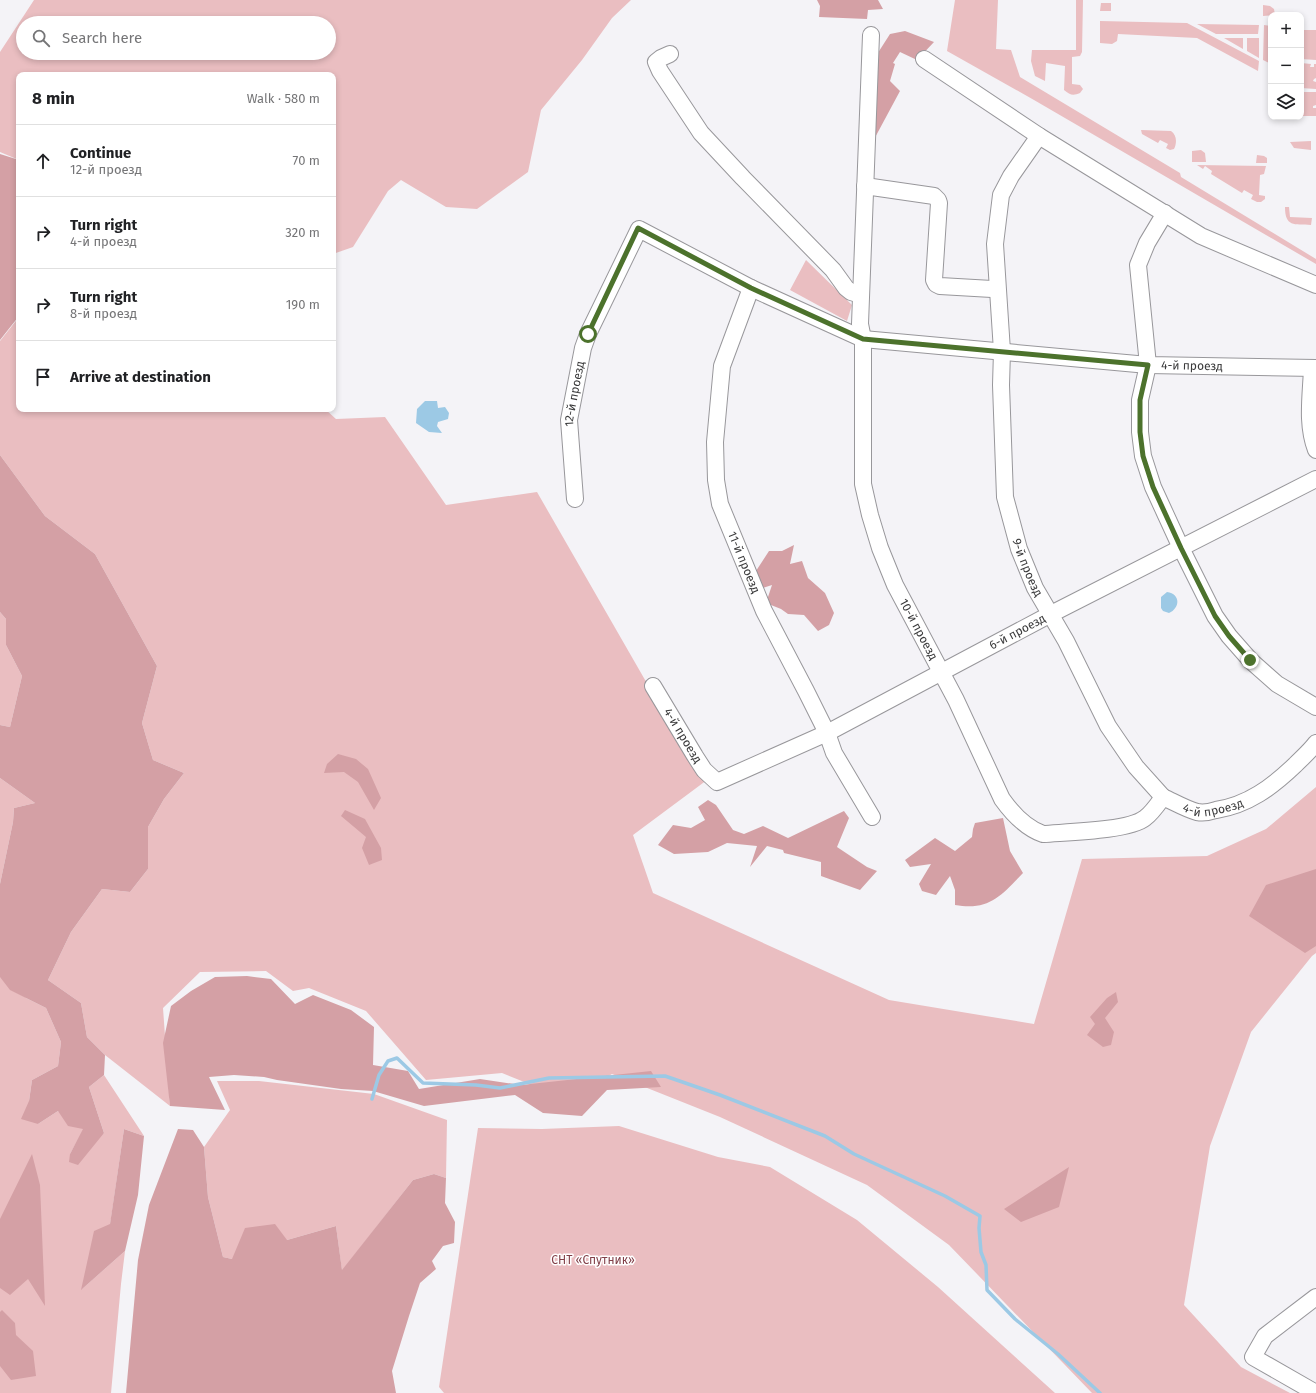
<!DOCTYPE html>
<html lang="en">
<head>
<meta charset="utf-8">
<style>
  :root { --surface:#fff; --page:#f6f6f6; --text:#202124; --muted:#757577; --line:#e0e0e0 }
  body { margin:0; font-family:"Fira Sans",sans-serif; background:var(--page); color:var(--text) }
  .controls { position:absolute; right:12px; top:12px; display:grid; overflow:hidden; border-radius:8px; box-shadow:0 2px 6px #0003 }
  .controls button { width:36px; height:36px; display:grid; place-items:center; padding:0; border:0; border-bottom:1px solid var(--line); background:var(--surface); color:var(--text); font:20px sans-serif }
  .stop { position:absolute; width:12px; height:12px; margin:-9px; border:3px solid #4c722c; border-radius:50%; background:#fff }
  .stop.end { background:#4c722c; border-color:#fff; box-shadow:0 1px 4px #0008 }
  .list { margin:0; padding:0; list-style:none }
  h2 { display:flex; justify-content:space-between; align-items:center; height:52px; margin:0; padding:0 16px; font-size:17px }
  h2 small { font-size:13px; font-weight:400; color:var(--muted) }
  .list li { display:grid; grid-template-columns:26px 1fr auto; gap:12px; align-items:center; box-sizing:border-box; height:72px; padding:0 16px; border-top:1px solid var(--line) }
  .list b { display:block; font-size:15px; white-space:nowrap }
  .list p { margin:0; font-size:13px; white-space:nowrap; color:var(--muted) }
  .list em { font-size:13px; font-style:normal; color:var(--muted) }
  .icon { flex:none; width:22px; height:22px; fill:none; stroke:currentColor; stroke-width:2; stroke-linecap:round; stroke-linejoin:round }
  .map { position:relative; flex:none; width:1316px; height:1393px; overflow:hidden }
  .search { position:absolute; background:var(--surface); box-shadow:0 2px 6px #0003; left:16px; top:16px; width:320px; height:44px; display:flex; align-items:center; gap:10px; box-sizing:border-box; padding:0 14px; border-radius:22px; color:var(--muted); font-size:15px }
  .panel { position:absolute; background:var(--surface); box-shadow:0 2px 6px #0003; left:16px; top:72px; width:320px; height:340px; border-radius:8px }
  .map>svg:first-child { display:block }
</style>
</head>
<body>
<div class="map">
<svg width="1316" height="1393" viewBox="0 0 1316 1393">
  <rect width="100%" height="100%" fill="#f4f3f7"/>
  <path fill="#eabec1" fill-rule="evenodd" d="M 34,0 L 631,0 L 612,18 L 582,60 L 541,110 L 528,172 L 477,209 L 446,207 L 401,180 L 388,191 L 353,247 L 333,254 L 333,75 L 19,75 L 19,160 L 0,152 L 0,52 ZM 23,23 L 329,23 L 329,53 L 23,53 Z
    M 955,0 L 998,0 L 996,49 L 1011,50 L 1020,77 L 1180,173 L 1181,177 L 1316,259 L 1316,264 L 1034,100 L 947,51 Z
    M 1076,0 L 1083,0 L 1082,52 L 1080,56 L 1072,57 L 1072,84 L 1080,85 L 1083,89 L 1080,93 C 1073,96 1070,95 1064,90 L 1065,66 L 1046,63 L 1045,81 L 1035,76 L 1031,61 L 1032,50 L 1076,50 Z
    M 1101,3 L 1111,3 L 1111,11 L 1100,11 Z
    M 1263,5 L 1270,6 L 1274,9 L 1275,15 L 1263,16 Z
    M 1100,21 L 1187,23 L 1259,61 L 1258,71 L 1197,38 L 1118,34 L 1117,41 L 1112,44 L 1100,43 Z
    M 1197,24 L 1259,25 L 1258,34 L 1216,34 Z
    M 1264,25 L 1271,26 L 1271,64 L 1263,60 Z
    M 1301,30 L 1316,30 L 1316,60 L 1301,59 Z
    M 1224,38 L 1243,38 L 1243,49 Z
    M 1247,38 L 1259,38 L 1259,58 L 1247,51 Z
    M 1301,63 L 1311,64 L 1310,67 L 1314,67 L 1314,64 L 1316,64 L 1316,78 L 1314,79 L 1313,81 L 1316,82 L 1316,89 L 1301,88 Z
    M 1301,92 L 1316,92 L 1316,105 L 1313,106 L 1313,108 L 1316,108 L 1316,116 L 1301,116 Z
    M 1141,130 L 1171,131 C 1177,135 1177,143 1174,149 L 1170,150 L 1166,148 L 1168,144 L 1160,140 L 1158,143 L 1142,134 Z
    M 1311,141 L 1311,150 L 1294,148 L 1290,142 Z
    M 1201,150 L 1205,153 L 1206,162 L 1192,162 L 1192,151 Z
    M 1257,155 L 1264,156 L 1267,158 L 1267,163 L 1256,163 Z
    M 1197,165 L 1266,166 L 1264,174 L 1260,175 L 1259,195 L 1265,196 L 1265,199 L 1261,202 L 1257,202 L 1251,199 L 1253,195 L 1244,190 L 1242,193 L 1211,174 L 1212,171 L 1205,166 L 1203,169 Z
    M 1285,207 L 1289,207 L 1290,217 L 1312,218 L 1311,225 C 1294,224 1285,227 1285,207 Z
    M 806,260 L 852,305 L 847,321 L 790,290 Z
    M 19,317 L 19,409 L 325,409 L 336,419 L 385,417 L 446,505 L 537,492 L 683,746 L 707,780 L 633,835 L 653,893 L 889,1000 L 1034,1024 L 1082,859 L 1207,856 L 1266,829 L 1316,787 L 1316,953 L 1312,956 L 1251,1032 L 1210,1146 L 1184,1305 L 1241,1367 L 1290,1393 L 1092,1393 L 949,1245 L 867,1185 L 720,1117 L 612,1074 L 567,1099 L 502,1073 L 426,1080 L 366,1011 L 309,988 L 293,991 L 266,971 L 200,972 L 163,1008 L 170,1106 L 105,1055 L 87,1037 L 81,1003 L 48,980 L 71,932 L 102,889 L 130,892 L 148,869 L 148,827 L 164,799 L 184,773 L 153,760 L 142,723 L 157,666 L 95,554 L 45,516 L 0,455 L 0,341 Z
    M 0,612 L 6,619 L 6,645 L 22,676 L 10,727 L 0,725 Z
    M 0,778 L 35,803 L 14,808 L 13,822 L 0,884 Z
    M 0,955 L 26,998 L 46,1008 L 61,1042 L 58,1066 L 32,1080 L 29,1101 L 38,1124 L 58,1111 L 84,1129 L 70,1154 L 104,1133 L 89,1087 L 104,1075 L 144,1136 L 124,1129 L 110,1225 L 82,1289 L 125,1251 L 121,1284 L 111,1393 L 0,1393 Z
    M 217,1081 L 259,1081 L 374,1094 L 447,1120 L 446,1178 L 434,1174 L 413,1180 L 342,1271 L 336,1226 L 287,1240 L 232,1259 L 223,1257 L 208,1197 L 204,1147 L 230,1110 Z
    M 619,1126 L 718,1157 L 770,1167 L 857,1220 L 938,1287 L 1055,1393 L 444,1393 L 439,1387 L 478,1128 L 542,1129 Z"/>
  <path fill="#d4a0a5" d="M 817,0 L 878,0 L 883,9 L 868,10 L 867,19 L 819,17 L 820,6 Z
    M 905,31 L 934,42 L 917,60 L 900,52 L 893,63 L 895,64 L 890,81 L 900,91 L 871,145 L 874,59 L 890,34 Z
    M 0,154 L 19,160 L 19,316 L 0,340 Z
    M 0,455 L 45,516 L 95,554 L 157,666 L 142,723 L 153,760 L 184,773 L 164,799 L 148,827 L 148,869 L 130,892 L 102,889 L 71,932 L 48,980 L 81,1003 L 87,1037 L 105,1055 L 104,1075 L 89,1087 L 104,1133 L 78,1165 L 69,1162 L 70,1154 L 83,1129 L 68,1126 L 58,1111 L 38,1124 L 21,1119 L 29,1101 L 32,1080 L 58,1066 L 61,1042 L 46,1008 L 10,990 L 0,977 L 0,884 L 13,822 L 14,808 L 35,803 L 0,778 L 0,725 L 10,727 L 22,676 L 6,645 L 6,619 L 0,612 Z
    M 794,545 L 790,564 L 802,561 L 808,578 L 825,593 L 834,613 L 829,625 L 818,631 L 804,615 L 788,614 L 781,609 L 766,603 L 772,585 L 760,589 L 754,574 L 769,551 L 782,551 Z
    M 338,754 L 356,759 L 368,769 L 381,798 L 374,810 L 358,782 L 344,772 L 324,773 L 327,764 Z
    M 708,800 L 716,805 L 733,830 L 744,834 L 763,826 L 788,838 L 844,811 L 849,818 L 837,847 L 867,867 L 877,871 L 860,890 L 821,876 L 821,862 L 784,853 L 783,850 L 767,846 L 750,867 L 757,846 L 727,843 L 708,852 L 674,854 L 658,845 L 673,825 L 691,828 L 705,820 L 698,807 Z
    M 345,810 L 365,819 L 381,848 L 382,860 L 369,865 L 362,848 L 366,837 L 341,816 Z
    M 1003,818 L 1010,851 L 1023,873 C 1001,896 989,911 955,905 L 955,890 L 950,876 L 936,895 L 922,891 L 919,884 L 931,864 L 910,867 L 905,860 L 935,838 L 955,851 L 972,837 L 973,829 L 975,823 Z
    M 1316,869 L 1316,946 L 1305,953 L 1249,916 L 1266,885 Z
    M 247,976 L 271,979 L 295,1004 L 313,995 L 351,1010 L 374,1027 L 373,1065 L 408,1071 L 419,1089 L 480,1079 L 521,1085 L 651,1071 L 661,1087 L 607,1090 L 582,1116 L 543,1113 L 515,1095 L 424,1106 L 373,1091 L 341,1089 L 277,1080 L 264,1077 L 234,1075 L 209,1077 L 225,1110 L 170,1106 L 163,1043 L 171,1006 L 191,991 L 215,977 Z
    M 1116,992 L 1118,1002 L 1105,1018 L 1114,1032 L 1111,1045 L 1103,1047 L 1087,1035 L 1095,1024 L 1090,1017 L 1107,998 Z
    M 124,1129 L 144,1136 L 138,1195 L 125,1251 L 81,1290 L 94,1231 L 110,1224 Z
    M 178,1129 L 193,1130 L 204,1147 L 208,1197 L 223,1257 L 232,1259 L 245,1228 L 275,1224 L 287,1240 L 336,1226 L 342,1270 L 413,1180 L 434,1174 L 446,1178 L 445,1203 L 455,1222 L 454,1243 L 443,1246 L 432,1261 L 436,1269 L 420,1283 L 409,1316 L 392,1371 L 396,1393 L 126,1393 L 138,1260 L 149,1205 Z
    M 32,1154 L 40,1185 L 45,1306 L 28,1279 L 10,1295 L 0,1288 L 0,1219 Z
    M 1069,1167 L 1059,1207 L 1021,1222 L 1004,1209 Z
    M 2,1310 L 15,1323 L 16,1335 L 33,1351 L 36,1376 L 11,1380 L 0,1366 L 0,1312 Z"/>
  <path fill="#9cc9e5" d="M 425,401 L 437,401 L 438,408 L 445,407 L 449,413 L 448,419 L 438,422 L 437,426 L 442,433 L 429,432 L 416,423 L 417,409 Z
    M 1167,592 C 1181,594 1180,608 1169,613 L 1163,611 L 1161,608 L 1161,597 Z"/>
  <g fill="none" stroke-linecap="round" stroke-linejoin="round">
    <path stroke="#9cc9e5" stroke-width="3.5" d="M 372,1099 L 379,1075 L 388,1061 L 397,1058 L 423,1083 L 476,1085 L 500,1088 L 549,1078 L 665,1076 L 720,1095 L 825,1136 L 854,1154 L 945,1196 L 980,1216 L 979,1228 L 981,1252 L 986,1265 L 987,1290 L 1015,1319 L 1058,1354 L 1100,1393"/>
    <defs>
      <g id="minor">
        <path id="s1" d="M 871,35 L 860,324 L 863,339 L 863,484 L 870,515 L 880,548 L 895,585 L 956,700 L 1002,799 C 1012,813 1026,828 1043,834 C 1066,832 1129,831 1145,818 C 1152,813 1158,804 1163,797 C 1174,802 1186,809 1197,812 C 1203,813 1210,812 1216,810 C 1248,805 1272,787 1295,765 C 1302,758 1310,751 1316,743"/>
        <path d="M 670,54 L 661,58 L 656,62 L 660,71 L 701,133 L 743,178 L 833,270 L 846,288 L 851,292 L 861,295"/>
        <path d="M 924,59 L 1039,136 L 1201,236 L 1316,285"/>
        <path id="s2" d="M 1039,136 L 1011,176 L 1001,195 L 995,244 L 1002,351 L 1001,385 L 1005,497 L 1019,549 L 1035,588 L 1066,641 L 1108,726 L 1136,767 L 1163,797"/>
        <path d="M 865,186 L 934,196 L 938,200 L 939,203 L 934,280 L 936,284 L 940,286 L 992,289"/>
        <path d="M 1165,213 L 1147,243 L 1138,265 L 1148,365 L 1140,400 L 1140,432 L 1143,456 L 1153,487 L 1181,548 L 1215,616 L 1229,636 L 1251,661 L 1277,684 L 1316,707"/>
        <path id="s3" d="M 751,288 L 722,366 L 715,442 L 716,480 L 720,504 L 764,611 L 806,691 L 827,733 L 834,753 L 872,817"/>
        <path d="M 1312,368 C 1311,396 1306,424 1316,450"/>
        <path id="s4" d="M 575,499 L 569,420 L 583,348 L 588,334 L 639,229 L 751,288 L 863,339 L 1148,365 L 1316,368"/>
        <path id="s5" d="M 653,686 L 695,756 L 704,770 L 717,782 L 827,733 L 1051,614 L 1316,479"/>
        <path d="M 1316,1297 L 1265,1336 L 1253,1357 L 1316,1393"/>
      </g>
    </defs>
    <use href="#minor" stroke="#98979b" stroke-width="18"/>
    <use href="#minor" stroke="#fff" stroke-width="16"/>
  </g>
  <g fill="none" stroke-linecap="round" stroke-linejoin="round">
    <path stroke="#4c722c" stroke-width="5" d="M 588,334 L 638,228 L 751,288 L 863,339 L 1148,365 L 1140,400 L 1140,432 L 1143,456 L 1153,487 L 1181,548 L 1215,616 L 1229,636 L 1250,660"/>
  </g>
  <g text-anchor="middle" stroke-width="3" stroke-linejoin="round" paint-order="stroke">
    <g font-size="12" fill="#3b3b3c" stroke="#fff">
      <text dy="4" stroke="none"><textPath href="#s4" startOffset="864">4-й проезд</textPath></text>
      <text dy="4" stroke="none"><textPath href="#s4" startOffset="106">12-й проезд</textPath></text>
      <text dy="4" stroke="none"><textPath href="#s3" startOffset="285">11-й проезд</textPath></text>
      <text dy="4" stroke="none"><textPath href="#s2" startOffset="447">9-й проезд</textPath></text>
      <text dy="4" stroke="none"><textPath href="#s1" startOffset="606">10-й проезд</textPath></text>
      <text dy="4" stroke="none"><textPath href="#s5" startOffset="452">6-й проезд</textPath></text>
      <text dy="4" stroke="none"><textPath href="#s5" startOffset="58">4-й проезд</textPath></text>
      <text dy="4" stroke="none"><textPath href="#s1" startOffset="1035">4-й проезд</textPath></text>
    </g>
    <g font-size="12" fill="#813f48" stroke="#fff">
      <text x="593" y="1264">СНТ «Спутник»</text>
    </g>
  </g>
</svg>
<div class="controls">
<button>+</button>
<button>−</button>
<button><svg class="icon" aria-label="layers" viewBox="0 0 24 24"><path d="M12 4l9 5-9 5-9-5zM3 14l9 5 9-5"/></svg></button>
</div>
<div class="stop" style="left:588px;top:334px"></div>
<div class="stop end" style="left:1250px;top:660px"></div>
<div class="search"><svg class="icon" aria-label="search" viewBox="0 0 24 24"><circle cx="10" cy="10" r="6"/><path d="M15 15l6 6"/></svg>Search here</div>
<section class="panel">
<h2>8 min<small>Walk · 580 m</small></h2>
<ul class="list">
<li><svg class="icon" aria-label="ahead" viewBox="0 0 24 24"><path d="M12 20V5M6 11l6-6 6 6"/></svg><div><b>Continue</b><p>12-й проезд</p></div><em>70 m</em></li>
<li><svg class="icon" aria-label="right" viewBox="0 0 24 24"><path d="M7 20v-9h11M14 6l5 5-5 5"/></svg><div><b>Turn right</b><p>4-й проезд</p></div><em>320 m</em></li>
<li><svg class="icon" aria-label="right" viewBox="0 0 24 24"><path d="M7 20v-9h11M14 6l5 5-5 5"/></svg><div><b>Turn right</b><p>8-й проезд</p></div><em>190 m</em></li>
<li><svg class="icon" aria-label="arrive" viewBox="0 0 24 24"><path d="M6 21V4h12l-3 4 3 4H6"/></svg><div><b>Arrive at destination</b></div></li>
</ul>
</section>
</div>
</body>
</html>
